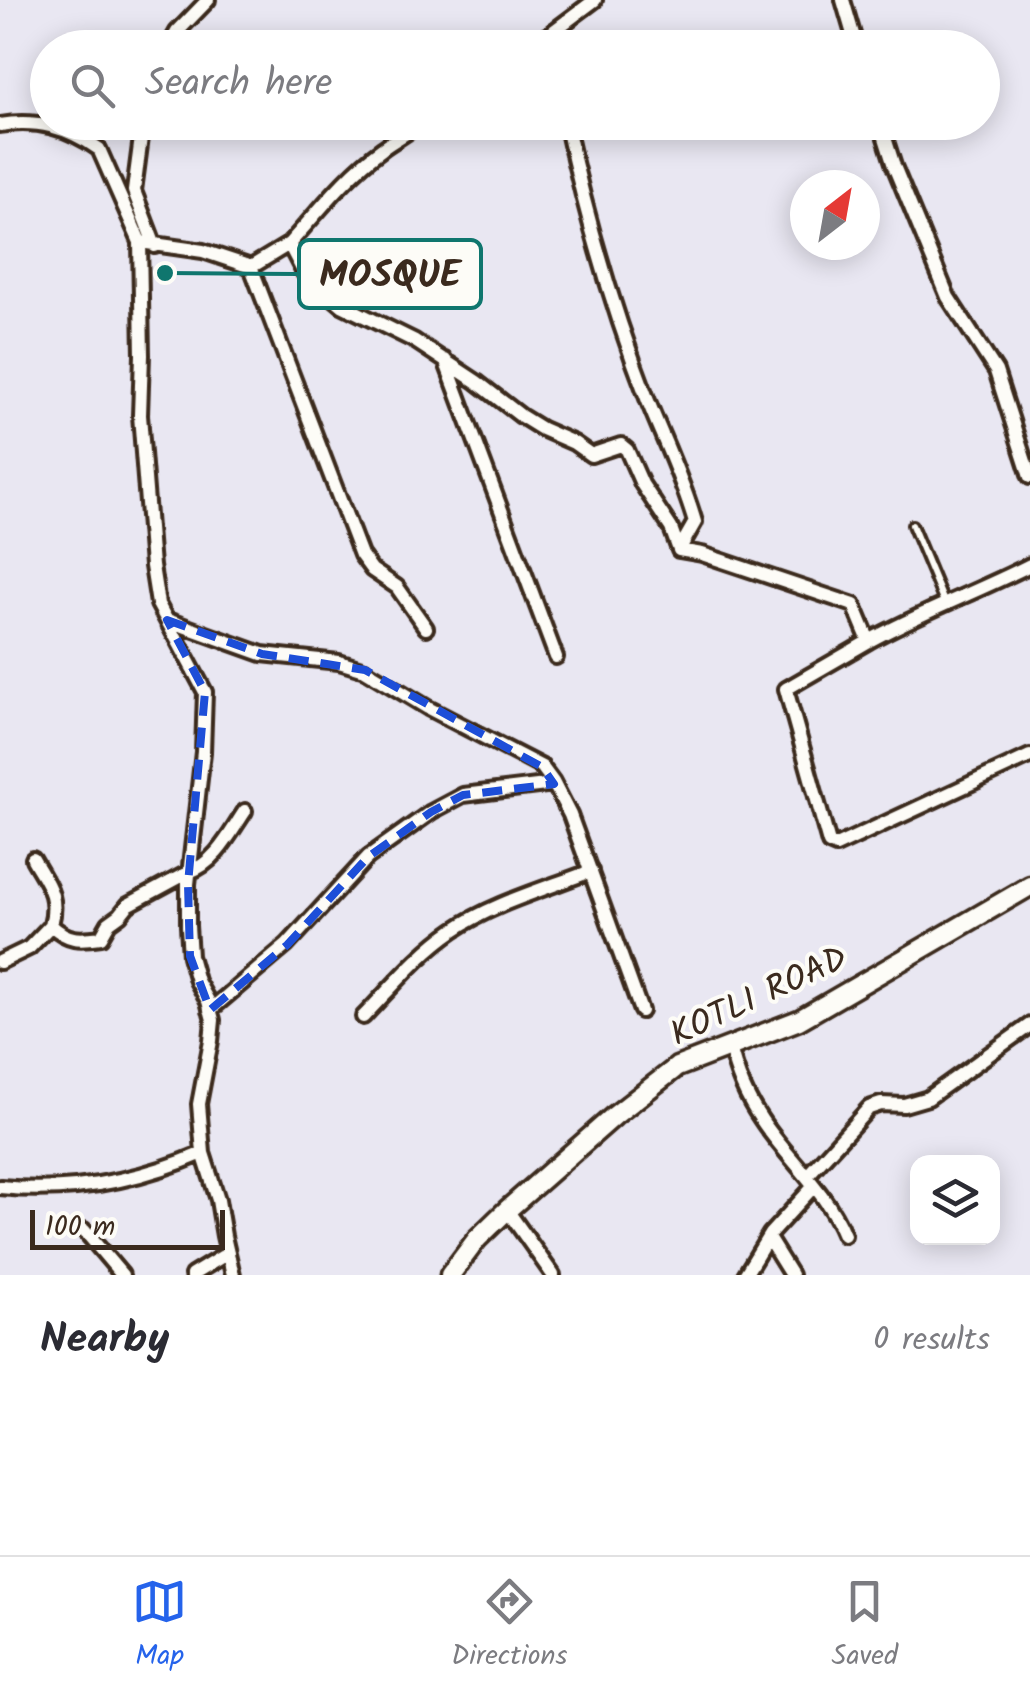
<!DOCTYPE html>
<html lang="en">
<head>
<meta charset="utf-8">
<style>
  :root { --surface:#fff; --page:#f2f2f3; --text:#2b2b33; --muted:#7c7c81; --line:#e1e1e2; --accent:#2563eb }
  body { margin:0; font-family:Kalam,sans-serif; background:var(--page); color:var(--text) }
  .controls { position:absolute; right:30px; bottom:30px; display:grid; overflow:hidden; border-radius:20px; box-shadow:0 5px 25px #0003 }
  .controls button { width:90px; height:90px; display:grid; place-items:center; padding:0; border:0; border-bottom:2px solid var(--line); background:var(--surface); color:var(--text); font:50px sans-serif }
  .compass { position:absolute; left:790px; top:170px; width:90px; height:90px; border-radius:50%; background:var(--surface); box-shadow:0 5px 25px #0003; rotate:31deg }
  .scale { position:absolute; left:30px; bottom:25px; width:195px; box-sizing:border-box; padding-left:10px; border:5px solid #3b2a1e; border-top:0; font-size:28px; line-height:35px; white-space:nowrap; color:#3b2a1e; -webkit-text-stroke:8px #fdfcf7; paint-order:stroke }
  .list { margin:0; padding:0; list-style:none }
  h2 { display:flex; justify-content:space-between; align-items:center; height:130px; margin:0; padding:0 40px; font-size:42px }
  h2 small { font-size:32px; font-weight:400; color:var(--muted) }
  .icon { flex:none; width:55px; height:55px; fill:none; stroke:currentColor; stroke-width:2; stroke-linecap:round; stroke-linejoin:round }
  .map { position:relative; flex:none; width:1030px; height:1275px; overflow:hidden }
  .search { position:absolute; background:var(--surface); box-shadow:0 5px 25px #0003; left:30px; right:30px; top:30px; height:110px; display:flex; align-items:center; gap:25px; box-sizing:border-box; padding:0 35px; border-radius:55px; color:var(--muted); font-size:38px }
  .sheet { height:280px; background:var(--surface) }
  nav { display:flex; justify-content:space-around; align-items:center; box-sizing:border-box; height:140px; border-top:2px solid var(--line); background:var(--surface); font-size:28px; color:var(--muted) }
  nav a { display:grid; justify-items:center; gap:5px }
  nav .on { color:var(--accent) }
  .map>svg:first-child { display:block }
</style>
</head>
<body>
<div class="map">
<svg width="1030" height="1275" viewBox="0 0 1030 1275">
  <rect width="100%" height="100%" fill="#e9e7f2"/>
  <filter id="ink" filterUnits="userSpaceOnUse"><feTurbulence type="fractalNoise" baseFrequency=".01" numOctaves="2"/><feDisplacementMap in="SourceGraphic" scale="20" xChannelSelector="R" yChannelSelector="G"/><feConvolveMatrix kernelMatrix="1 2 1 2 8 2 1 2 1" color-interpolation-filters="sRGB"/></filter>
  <g filter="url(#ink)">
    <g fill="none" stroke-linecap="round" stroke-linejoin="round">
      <defs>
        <path id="lane" d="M 912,525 L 944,602"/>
        <path id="street" d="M 843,0 L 857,48
          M 168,48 L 177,32 L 208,0
          M 531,48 L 595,0
          M 143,122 L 134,191 L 155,246
          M 566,122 C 586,217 613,310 648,401 C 664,441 683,480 695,522 L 679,550
          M 880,122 L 894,166 L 948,297 L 996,371 L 1030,477
          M 0,125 C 37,119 68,127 99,149 L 140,242 L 203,251 L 251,267 L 289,244 L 304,273 L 342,305 L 415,341 L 477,382 L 521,416 L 542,429 L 574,443 L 591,455 L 621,445 L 627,450 L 642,484 L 671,528 L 679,550 L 702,554 L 854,605 L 869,641 L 786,689 L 829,843 L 836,846 L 1030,756
          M 140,242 L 142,355 L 140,415 L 152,566 L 158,604 L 205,692 L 203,752 L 188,884 L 188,926 L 190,956 L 197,981 L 208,1001 L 213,1020 L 211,1041 L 199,1104 L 203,1153 L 218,1200 L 224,1236 L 233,1275
          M 289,244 C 318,212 347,174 382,149 C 395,139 409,133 421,122
          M 251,267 L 361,555 L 372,570 L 397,587 L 426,628
          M 445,360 L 556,657
          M 167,620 L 262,654 L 339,662 L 365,670 L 428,708 L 542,767 L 553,782 L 570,815 L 641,1011
          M 869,641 C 921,612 977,592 1030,565
          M 33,859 C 47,884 59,895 51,925 C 68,941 79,940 101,937 L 109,923 L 120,915 L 128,905 L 189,872 C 216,863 230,833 245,811
          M 0,962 L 29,948 L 51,925
          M 210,1010 L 287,945 L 368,857 L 431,812 L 463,795 L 554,784
          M 363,1017 C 392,987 420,953 454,930 C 491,904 548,888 591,871
          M 730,1046 C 736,1073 745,1096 761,1119 C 787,1159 826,1190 844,1235
          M 807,1176 L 869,1108 L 881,1104 L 904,1105 L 928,1098 L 1030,1025
          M 0,1187 C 70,1194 138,1181 203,1153
          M 507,1210 L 553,1275
          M 84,1230 L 122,1275
          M 768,1238 L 791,1275
          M 192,1275 L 228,1253
          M 745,1275 L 770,1234 L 814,1186"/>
        <path id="secondary" d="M 450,1275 L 477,1239 L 507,1210 L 614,1116 L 677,1067 L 799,1020 L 1030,886"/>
      </defs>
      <use href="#lane" stroke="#3b2a1e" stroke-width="14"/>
      <use href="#street" stroke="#3b2a1e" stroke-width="20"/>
      <use href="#secondary" stroke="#3b2a1e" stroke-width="25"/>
      <use href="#lane" stroke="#fdfcf7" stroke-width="6"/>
      <use href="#street" stroke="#fdfcf7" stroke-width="12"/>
      <use href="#secondary" stroke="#fdfcf7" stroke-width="18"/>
    </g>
  </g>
  <path fill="none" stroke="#1d4ed8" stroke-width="8" stroke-dasharray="20 12" stroke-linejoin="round" d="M 167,620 L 262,654 L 365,670 L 542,767 L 554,784 L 463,795 L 431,812 L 368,857 L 287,945 L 210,1010 L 190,956 L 188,884 L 205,692 Z"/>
  <g text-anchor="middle" stroke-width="8" stroke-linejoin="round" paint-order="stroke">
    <g font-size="35" fill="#3b2a1e" stroke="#fdfcf7">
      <text transform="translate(758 995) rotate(-25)" y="12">KOTLI ROAD</text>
    </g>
  </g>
  <path fill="none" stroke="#0f766e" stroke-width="4" d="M165 273L299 274"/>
  <circle fill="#0f766e" stroke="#fdfcf7" stroke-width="4" cx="165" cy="273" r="10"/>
  <rect fill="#fdfcf7" stroke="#0f766e" stroke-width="4" x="299" y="240" width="182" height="68" rx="10"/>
  <g font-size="38" text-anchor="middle" font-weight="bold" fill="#3b2a1e">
    <text x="390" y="287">MOSQUE</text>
  </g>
</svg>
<div class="controls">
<button><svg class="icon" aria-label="layers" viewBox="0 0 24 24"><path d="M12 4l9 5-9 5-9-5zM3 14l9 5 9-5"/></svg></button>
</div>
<svg class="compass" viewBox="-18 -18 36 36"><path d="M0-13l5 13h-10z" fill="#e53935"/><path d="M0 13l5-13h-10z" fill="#7c7c81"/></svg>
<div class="scale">100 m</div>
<div class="search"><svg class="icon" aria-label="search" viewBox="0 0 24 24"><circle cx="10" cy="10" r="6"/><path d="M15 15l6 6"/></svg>Search here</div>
</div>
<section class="sheet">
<h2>Nearby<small>0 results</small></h2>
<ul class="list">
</ul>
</section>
<nav>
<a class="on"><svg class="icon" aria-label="map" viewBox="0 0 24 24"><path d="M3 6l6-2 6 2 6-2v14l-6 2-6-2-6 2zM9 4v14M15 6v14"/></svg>Map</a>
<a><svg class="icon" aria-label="directions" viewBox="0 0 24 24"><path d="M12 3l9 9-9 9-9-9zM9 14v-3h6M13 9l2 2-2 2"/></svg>Directions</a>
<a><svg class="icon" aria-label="saved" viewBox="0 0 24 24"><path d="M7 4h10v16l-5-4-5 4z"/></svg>Saved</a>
</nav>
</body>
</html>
